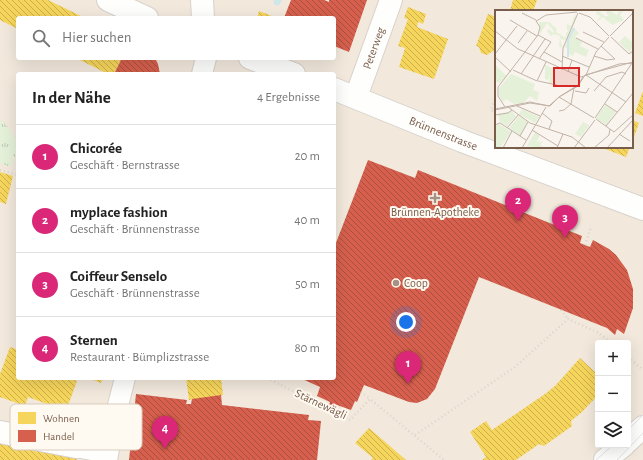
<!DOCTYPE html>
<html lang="de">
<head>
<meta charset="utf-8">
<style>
  :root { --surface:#fff; --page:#f6f6f6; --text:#222; --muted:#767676; --line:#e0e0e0; --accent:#db2777 }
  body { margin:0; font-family:"Alegreya Sans",sans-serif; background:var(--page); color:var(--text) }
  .controls { position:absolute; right:12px; bottom:12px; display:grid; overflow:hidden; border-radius:4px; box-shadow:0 4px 16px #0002 }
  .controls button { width:36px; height:36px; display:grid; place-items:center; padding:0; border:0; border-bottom:1px solid var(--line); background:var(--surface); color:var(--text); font:20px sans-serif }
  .you { position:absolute; left:406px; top:322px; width:14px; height:14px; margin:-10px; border:3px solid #fff; border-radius:50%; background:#1a73e8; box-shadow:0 0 0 6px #1a73e833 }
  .badge { display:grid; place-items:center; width:26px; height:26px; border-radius:50%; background:var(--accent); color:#fff; font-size:13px; font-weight:700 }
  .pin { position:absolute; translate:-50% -33px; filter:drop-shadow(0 1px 2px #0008) }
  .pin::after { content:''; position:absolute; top:21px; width:14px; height:12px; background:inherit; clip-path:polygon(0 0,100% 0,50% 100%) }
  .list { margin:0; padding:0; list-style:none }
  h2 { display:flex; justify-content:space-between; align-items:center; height:52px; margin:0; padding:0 16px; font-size:17px }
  h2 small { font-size:13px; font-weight:400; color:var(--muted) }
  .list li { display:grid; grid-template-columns:26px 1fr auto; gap:12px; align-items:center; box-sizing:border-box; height:64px; padding:0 16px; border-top:1px solid var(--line) }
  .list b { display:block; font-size:15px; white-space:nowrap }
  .list p { margin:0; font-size:13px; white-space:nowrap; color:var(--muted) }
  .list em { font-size:13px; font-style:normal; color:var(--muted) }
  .icon { flex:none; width:22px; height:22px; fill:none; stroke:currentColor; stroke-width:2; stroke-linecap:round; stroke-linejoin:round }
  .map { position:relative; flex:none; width:643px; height:460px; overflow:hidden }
  .search { position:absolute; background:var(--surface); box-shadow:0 4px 16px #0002; left:16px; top:16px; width:320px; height:44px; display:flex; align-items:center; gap:10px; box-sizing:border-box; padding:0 14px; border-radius:4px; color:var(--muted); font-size:15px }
  .panel { position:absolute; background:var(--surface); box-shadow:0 4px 16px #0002; left:16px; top:72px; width:320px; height:308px; border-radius:4px }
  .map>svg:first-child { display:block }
</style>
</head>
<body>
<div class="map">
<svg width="643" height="460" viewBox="0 0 643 460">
  <defs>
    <pattern id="grass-tufts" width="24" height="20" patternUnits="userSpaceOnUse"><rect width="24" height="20" fill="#e5f0d9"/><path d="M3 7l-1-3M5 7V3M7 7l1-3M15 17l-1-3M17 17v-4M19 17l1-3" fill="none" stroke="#bec6b2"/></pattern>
    <pattern id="homes-back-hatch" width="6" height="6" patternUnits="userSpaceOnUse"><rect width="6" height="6" fill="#f6d55c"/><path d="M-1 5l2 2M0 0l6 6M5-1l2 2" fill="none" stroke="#ccb04e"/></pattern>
    <pattern id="shops-back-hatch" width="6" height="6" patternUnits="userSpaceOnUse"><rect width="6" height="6" fill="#d6604d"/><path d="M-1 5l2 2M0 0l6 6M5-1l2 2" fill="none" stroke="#aa4f3f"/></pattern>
  </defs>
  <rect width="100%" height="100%" fill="#f9f5ee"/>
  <path fill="#f2e8dc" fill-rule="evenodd" d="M 0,0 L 643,0 L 643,460 L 0,460 ZM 496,11 L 632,11 L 632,147 L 496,147 ZM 18,18 L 334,18 L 334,58 L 18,58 ZM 18,74 L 334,74 L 334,378 L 18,378 ZM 598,343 L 628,343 L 628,445 L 598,445 Z"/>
  <path fill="url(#grass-tufts)" d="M 0,120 C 7,124 16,136 17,144 C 18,150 13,161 11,167 L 0,163 Z"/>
  <path fill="url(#homes-back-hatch)" d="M 0,0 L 48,0 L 85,18 L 18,18 L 18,29 L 0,20 Z
    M 513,0 L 537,0 L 533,11 L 510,11 Z
    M 408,7 L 426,14 L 423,24 L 418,22 L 417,27 L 448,39 L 434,79 L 399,67 L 405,48 L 398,46 L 408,19 L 404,18 Z
    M 259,11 L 272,16 L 272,18 L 257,18 Z
    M 488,14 L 496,17 L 496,53 L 493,51 L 487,55 L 481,53 L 479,47 L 476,46 Z
    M 76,58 L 122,58 L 114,74 L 108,74 Z
    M 643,91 L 643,116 L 635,113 Z
    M 632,120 L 639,123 L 632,142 Z
    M 600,147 L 630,147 L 626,157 Z
    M 0,172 L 13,176 L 6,204 L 0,202 Z
    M 10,347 L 18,350 L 18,378 L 69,378 L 77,381 L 66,411 L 28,397 L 25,406 L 0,397 L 0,374 Z
    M 580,358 L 598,375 L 598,395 L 582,412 L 571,421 L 572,426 L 544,446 L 539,444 L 516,460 L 482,460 L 486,457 L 470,432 L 486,421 L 492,430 L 545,394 L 555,386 Z
    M 88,378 L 103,378 L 101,383 Z
    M 186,378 L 221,378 L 223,395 L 189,400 Z
    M 369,428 L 406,460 L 371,460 L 373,458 L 355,443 Z
    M 0,443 L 77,456 L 77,460 L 0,460 Z"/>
  <path fill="url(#shops-back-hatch)" d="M 291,0 L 324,0 L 329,2 L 329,0 L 367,0 L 349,52 L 334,46 L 334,18 L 284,18 Z
    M 122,58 L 155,58 L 158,64 L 160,74 L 114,74 Z
    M 368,160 L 415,178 L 418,170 L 582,236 L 580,243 L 590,247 L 593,240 L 609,249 L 616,255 L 627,270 L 633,289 L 633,308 L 624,334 L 617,329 L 615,335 L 607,328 L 479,277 L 435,389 L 427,399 L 417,403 L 409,402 L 364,385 L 357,402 L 355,401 L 351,410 L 337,405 L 336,408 L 329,405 L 330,402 L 317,396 L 320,387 L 300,378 L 334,378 L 334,248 Z
    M 136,394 L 187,400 L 186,404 L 191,404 L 192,399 L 221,395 L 222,405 L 309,415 L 308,420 L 321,421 L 317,460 L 129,460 Z"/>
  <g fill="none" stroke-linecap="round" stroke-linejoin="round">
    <path stroke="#cfe6ea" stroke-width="7" d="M 277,2 L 278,0"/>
    <defs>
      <path id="pedestrian" d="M 202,74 L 206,58
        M 76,447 L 108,453
        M 107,460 L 115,417 L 125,378"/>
      <g id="minor">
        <path id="s1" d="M 356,97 L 391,0"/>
        <path d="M 0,432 L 76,447"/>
      </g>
      <g id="tertiary">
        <path d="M 108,0 L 147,18"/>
        <path d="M 202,0 L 203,18"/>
        <path d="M 250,58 L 294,74"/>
        <path id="s2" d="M 334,89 L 462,141 L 643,209"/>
        <path d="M 628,441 L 643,427"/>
        <path d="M 605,460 L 624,445"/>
      </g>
    </defs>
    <use href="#pedestrian" stroke="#d8d2cc" stroke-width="22"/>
    <use href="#minor" stroke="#d8d2cc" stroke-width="24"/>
    <use href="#tertiary" stroke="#d8d2cc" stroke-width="24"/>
    <path stroke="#dbd4ce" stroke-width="2.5" stroke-dasharray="1 3" stroke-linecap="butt" d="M 496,96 L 491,110 L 496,112
      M 0,170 L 18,175
      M 334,177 L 336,178
      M 585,245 L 591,227
      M 561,310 L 568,319
      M 628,357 L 643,370
      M 267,378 L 350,420 L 370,399 L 444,460
      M 361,392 L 370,399
      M 415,435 L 515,367 L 568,319 L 597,332 L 612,343"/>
    <use href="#pedestrian" stroke="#fefefc" stroke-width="20"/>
    <use href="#minor" stroke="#fefefc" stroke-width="22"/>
    <use href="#tertiary" stroke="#fefefc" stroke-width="22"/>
    <path stroke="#e5e3e6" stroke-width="1" d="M 628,430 L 643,415
      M 596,460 L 613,445
      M 617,460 L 643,433"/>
  </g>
  <g fill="#a69284" stroke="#fffaf1" stroke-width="1.5">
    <path d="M433 192h4v4h4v4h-4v4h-4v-4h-4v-4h4z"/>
    <circle cx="396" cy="283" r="4"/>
  </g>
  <g text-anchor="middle" stroke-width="4" stroke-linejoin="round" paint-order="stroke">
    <g font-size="12" fill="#795d4b" stroke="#fffaf1">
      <text dy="4" stroke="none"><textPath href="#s1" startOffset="52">Peterweg</textPath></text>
      <text dy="4" stroke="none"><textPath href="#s2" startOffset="118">Brünnenstrasse</textPath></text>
      <text transform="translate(321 404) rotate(25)" y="4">Stärnewägli</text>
    </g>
    <g font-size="12" fill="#795d4b" stroke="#fffaf1">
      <text x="435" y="216">Brünnen-Apotheke</text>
      <text x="404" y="287" text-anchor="start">Coop</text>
    </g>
  </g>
  <g transform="translate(495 10)">
    <rect width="138" height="138" fill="#f9f5ee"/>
    <path d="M 102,0 L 110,6 L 114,6 L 111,3 L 113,0 L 122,5 L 125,0 L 129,0 L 125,5 L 129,10 L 117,15 L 108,7 L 101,12 L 106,6 L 101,4 ZM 79,18 L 84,23 L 80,27 L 87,32 L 85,36 L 94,40 L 91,47 L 80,42 L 78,46 L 74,44 L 74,39 L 69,37 ZM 50,55 L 59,59 L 60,64 L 57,74 L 54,73 L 55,64 L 53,70 L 50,69 ZM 17,101 L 21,106 L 12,116 L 5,112 L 3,104 ZM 4,114 L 16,122 L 5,138 L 0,138 L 0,116 ZM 40,122 L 45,126 L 42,131 L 48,132 L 45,135 L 50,138 L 32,136 Z" fill="#e5f0d9"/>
    <path d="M 80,4 L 81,7 L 71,30 L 65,29 L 68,38 L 64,36 L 65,26 L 59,24 L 56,26 L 52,21 L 54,19 L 58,23 L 59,21 L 52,13 L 45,24 L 44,12 L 54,12 L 62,19 L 61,22 L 71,28 L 71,23 L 74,20 L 72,20 L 72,14 L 76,16 Z" fill="#e5f0d9"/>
    <path d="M 0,55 L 12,66 L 4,73 L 0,71 ZM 16,64 L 40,74 L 38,80 L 44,82 L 42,91 L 35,86 L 28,93 L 19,94 L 11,89 L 8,92 L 4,86 L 4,78 Z" fill="#e5f0d9"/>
    <path d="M 130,26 L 138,33 L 135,43 L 124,32 ZM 110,95 L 121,102 L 111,115 L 101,108 ZM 27,99 L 44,107 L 40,113 L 24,104 ZM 24,106 L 33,112 L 25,126 L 14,118 ZM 88,112 L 94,115 L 86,127 L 80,124 Z" fill="#e5f0d9"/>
    <path fill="none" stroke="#cfe6ea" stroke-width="2" d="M 73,47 L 73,30 L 79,18"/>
    <path fill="none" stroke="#c2b3a8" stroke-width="1" d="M 27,3 L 41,10M 84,3 L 95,7 L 114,26M 15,10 L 42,26M 43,10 L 51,5 L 82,2M 0,21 L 23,39 L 86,67 L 124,54 L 138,53M 88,22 L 109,32M 43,25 L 56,32 L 44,49M 115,26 L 138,3M 114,27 L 101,42 L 91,65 L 131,92M 116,27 L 134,44 L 138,41M 81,28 L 103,39M 23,33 L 32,21M 49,42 L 67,52M 0,44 L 22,16M 67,46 L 94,57M 99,46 L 112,50 L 120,49 L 106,36M 0,47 L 16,62M 18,60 L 42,71 L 51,52M 67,60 L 68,38 L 83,3M 73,62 L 77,50M 26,64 L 50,29M 43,71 L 62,75M 80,81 L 91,83 L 94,78M 99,81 L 111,67 L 127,62 L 131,64M 64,87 L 99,108M 110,94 L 122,102M 22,96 L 45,106M 10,97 L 3,86 L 3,77 L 43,25 L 45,17 L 41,11 L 43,10M 13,97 L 35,113 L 77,127 L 91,138M 0,99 L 35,92 L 54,96 L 64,87 L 83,76 L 90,65 L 138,52M 0,100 L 35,93 L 55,96 L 64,87 L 83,75 L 88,67M 64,101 L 69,100 L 76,94 L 79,78M 47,103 L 57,111 L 54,119M 0,105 L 13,103 L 17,100M 100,108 L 137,53M 101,109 L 119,122 L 138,105M 0,115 L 5,113 L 31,130M 111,116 L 138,83M 12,118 L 24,104M 37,120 L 63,136M 124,124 L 135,131M 25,126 L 33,112M 8,138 L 17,121M 27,138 L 51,97M 62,138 L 68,124M 79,138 L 100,110M 99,138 L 114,125 L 115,119M 112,138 L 138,110"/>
    <path fill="#d62828" fill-opacity="0.15" stroke="#d62828" stroke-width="2" d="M 59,58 L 84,58 L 84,76 L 59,76 Z"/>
    <rect width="138" height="138" fill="none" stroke="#795d4b" stroke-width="2"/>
  </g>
  <rect x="10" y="404" width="132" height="46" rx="6" fill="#fffaf1" stroke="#d7cbbf" stroke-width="1"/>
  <rect x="18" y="412" width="18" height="12" fill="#f6d55c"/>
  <rect x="18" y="430" width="18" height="12" fill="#d6604d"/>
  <g font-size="11" fill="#795d4b">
    <text x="43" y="422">Wohnen</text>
    <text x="43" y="440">Handel</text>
  </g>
</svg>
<div class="controls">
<button>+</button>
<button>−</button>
<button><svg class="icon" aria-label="layers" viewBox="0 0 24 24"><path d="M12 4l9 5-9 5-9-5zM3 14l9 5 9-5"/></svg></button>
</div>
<div class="you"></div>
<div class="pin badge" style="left:408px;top:384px">1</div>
<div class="pin badge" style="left:518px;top:221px">2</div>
<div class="pin badge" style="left:565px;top:238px">3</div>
<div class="pin badge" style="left:165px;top:449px">4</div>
<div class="search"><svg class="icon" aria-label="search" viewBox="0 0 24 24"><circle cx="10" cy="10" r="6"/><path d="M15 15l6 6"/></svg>Hier suchen</div>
<section class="panel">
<h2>In der Nähe<small>4 Ergebnisse</small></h2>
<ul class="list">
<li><span class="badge">1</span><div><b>Chicorée</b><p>Geschäft · Bernstrasse</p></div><em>20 m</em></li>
<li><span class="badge">2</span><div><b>myplace fashion</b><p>Geschäft · Brünnenstrasse</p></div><em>40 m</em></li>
<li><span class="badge">3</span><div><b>Coiffeur Senselo</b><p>Geschäft · Brünnenstrasse</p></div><em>50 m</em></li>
<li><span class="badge">4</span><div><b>Sternen</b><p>Restaurant · Bümplizstrasse</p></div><em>80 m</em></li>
</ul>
</section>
</div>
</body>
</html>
